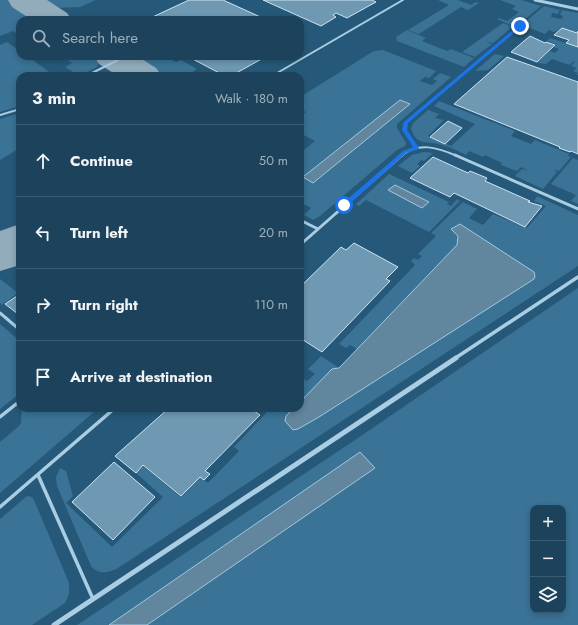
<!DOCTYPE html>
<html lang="en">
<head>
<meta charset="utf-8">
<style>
  :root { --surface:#1c435b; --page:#294e64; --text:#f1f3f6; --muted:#a0b0bb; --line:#3a5c71 }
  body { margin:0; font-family:Jost,sans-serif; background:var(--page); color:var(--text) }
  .controls { position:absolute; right:12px; bottom:12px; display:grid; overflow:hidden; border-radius:8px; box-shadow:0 2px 6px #0003 }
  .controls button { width:36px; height:36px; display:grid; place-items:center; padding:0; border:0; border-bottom:1px solid var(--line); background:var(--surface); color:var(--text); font:20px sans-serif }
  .stop { position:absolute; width:12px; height:12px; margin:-9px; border:3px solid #1a73e8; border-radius:50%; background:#fff }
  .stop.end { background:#1a73e8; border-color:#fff; box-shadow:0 1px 4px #0008 }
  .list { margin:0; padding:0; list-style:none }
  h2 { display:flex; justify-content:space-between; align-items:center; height:52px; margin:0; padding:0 16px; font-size:17px }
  h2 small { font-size:13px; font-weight:400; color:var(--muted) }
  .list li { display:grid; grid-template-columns:26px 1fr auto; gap:12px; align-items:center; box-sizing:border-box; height:72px; padding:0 16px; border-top:1px solid var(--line) }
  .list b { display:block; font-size:15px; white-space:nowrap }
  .list em { font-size:13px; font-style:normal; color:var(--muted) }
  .icon { flex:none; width:22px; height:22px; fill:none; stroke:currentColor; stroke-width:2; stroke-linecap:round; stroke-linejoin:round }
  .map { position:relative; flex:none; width:578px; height:625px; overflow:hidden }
  .search { position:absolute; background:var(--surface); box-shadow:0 2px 6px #0003; left:16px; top:16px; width:288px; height:44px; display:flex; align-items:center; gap:10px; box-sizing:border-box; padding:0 14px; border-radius:12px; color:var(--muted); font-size:15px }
  .panel { position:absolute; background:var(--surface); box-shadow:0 2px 6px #0003; left:16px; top:72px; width:288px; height:340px; border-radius:12px }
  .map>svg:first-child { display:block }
</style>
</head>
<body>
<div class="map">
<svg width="578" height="625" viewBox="0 0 578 625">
  <rect width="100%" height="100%" fill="#265979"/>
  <path fill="#3a7396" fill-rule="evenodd" d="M 0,0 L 9,0 L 40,20 L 20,20 L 20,35 L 13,31 L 0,36 Z
    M 40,0 L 96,0 L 80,7 L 52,8 Z
    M 438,0 L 458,0 L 471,5 L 475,2 L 479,3 L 468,10 L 461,7 L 419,34 L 408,30 L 449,5 Z
    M 500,0 L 521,0 L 541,6 L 519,24 L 516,24 L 513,26 L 497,19 L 499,18 L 507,21 L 519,12 L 512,9 L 516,6 Z
    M 544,6 L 560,10 L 558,14 L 552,13 L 551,17 L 562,19 L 563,16 L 560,15 L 562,10 L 578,13 L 578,31 L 576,32 L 562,28 L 554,32 L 549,30 L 545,34 L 522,25 Z
    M 503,23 L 512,27 L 493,43 L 485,41 L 492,44 L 475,57 L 462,52 Z
    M 407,30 L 426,38 L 422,41 L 447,51 L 451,49 L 474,58 L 464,67 L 397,41 L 396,37 Z
    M 550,38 L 578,47 L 578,75 L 576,75 L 578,73 L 573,71 L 577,68 L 571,66 L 575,62 L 574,61 L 569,65 L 552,59 L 546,64 L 537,63 L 550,51 L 555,53 L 559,49 L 554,47 L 556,44 L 547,41 Z
    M 7,42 L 20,51 L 20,56 L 27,56 L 55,76 L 20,76 L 20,106 L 0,112 L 0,45 Z
    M 383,50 L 436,71 L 429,78 L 425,77 L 420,81 L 432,85 L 437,81 L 433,79 L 440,73 L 451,77 L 397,124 L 397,128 L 406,143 L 405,146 L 397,150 L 320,216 L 313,220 L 304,215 L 311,208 L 300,202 L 300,153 L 315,141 L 300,133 L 300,116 L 306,112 L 300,109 L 300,97 L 374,51 Z
    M 495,54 L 504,56 L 488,70 L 475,71 Z
    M 61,56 L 96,56 L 99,60 L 97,67 L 79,76 L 65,67 L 72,63 Z
    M 129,56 L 164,56 L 176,62 L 181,60 L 197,69 L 193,71 L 202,76 L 161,76 Z
    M 439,101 L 515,131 L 511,136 L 531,144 L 535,140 L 569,154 L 568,156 L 571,157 L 559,171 L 553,169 L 557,172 L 543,189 L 515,176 L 522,169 L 529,171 L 521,167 L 517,171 L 501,165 L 502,163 L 485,155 L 483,157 L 469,151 L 466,155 C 458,151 450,147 442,145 C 427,140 416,147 411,128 L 413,123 L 428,110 L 439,114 L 435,118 L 444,120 L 428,136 L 451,146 L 475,124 L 434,106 Z
    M 20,113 L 20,148 L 0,160 L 0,119 Z
    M 424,152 L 433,153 L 424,161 L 421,160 L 417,164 L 420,166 L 412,173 L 398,166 L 412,155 Z
    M 573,158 L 578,160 L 578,204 L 571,201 L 576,195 L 551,184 Z
    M 389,174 L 449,202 L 447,204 L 451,206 L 457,199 L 460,201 L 429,232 L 366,200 L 359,206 L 357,205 L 356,204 Z
    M 537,196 L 578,215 L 578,266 L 118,568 C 109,573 98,575 91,566 L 57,486 L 56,477 L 60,468 L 66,471 L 73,496 L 66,503 L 112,547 L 163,497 L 136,473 L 143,466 L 181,497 L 200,477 L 208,483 L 239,451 L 234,447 L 267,412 L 261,408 L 294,408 L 286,416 L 298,429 L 534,279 L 456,233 L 459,239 L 457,245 L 357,349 L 350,345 L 346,348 L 339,344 L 415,265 L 411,261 L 414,258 L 418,260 L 422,256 L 418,254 L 436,236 L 431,233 L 463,202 L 477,209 L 469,218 L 483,225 L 493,214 L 527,228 L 546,206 L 534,201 Z
    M 0,279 L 18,293 L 2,305 L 0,303 Z
    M 578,288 L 578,625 L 147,625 L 374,468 L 360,452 L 109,625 L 77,625 L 352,442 ZM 533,508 L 563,508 L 563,610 L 533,610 Z
    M 0,324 L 20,341 L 20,393 L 0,409 Z
    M 321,356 L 339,368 L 300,402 L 300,377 L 307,381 L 315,374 L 308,369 Z
    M 22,408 L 95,408 L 94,412 L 0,493 L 0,442 L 19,426 L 21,423 Z
    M 27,496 L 32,497 L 34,500 L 69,583 L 69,594 L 65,603 L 32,625 L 0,625 L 0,519 Z"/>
  <path fill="#62869e" stroke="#9ecae3" d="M 400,100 L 410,104 L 313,183 L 303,177 Z
    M 395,185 L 429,202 L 422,208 L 388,190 Z
    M 460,224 L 534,272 L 535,276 L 534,279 L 319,417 L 298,429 L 293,430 L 285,421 L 286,416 L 294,408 L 300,408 L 300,402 L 332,369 L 339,368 L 457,245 L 458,236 L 451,229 Z
    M 360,452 L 375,468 L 147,625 L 109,625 Z"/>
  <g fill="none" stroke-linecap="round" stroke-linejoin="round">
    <path fill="#92acbc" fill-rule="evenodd" d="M 8,0 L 47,0 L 67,13 L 72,20 L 32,20 L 12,7 Z
      M 94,56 L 137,56 L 156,68 L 162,76 L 118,76 L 99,64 Z
      M 20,224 L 20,265 L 0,271 L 0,231 Z"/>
  </g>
  <path fill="#6f99b3" stroke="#cbe4f3" d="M 189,0 L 223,0 L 267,20 L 146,20 Z
    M 263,0 L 372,0 L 376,2 L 347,18 L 336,13 L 333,15 L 336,17 L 321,26 Z
    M 562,28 L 577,33 L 578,31 L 578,47 L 566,43 L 569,40 L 554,35 Z
    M 530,36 L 545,43 L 546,42 L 555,45 L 537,62 L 511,52 Z
    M 187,56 L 267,56 L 231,76 L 225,76 Z
    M 507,57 L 578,82 L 578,154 L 571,151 L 570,152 L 559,148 L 560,147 L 454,104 Z
    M 448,121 L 462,128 L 445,144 L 430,137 Z
    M 433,157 L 468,173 L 470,171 L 487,178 L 485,181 L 530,201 L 528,202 L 542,206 L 525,227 L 454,193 L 450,197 L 410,178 Z
    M 354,243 L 398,267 L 386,279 L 390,281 L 322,352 L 300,338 L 300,287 L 341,247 L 346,250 Z
    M 20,294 L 20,313 L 18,314 L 5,304 Z
    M 169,408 L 250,408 L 260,415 L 205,471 L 210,474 L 204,480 L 200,477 L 181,496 L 143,465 L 136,473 L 115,456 Z
    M 114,462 L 155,497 L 113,540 L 72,502 Z"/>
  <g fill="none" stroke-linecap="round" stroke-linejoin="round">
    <path stroke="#a9cde3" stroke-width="2" d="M 86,76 L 118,60
      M 272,76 L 403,0
      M 0,115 L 20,109
      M 416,147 L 404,130 L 405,123 L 520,26
      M 401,156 C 418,141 439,148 457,156"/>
    <path stroke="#a9cde3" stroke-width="3" d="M 455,155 L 578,209
      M 300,220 L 318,229
      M 300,245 L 402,155
      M 0,313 L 20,330"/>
    <path stroke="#a9cde3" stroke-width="3.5" d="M 0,417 L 20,401
      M 38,475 L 93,599
      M 0,507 L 115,408"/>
    <path stroke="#a9cde3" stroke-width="3" d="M 535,0 L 578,9"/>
    <path stroke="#a9cde3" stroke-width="3.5" d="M 454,359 L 578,277"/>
    <path stroke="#a9cde3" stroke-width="5" d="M 54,625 L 456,358"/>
  </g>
  <path fill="#1a73e8" d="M 519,25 L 522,26 L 408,123 L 407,130 L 419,148 L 418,149 L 406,153 L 346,207 L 342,207 L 342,204 L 403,151 L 413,147 L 402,130 L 404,122 Z"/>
</svg>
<div class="controls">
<button>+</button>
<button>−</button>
<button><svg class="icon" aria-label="layers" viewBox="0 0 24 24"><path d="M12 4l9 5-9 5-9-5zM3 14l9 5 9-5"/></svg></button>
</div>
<div class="stop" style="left:344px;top:205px"></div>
<div class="stop end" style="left:520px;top:26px"></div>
<div class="search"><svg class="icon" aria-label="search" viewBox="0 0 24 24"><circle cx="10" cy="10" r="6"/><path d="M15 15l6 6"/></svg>Search here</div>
<section class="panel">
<h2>3 min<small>Walk · 180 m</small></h2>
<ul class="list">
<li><svg class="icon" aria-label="ahead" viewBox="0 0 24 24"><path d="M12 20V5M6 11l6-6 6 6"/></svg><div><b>Continue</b></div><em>50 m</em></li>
<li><svg class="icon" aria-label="left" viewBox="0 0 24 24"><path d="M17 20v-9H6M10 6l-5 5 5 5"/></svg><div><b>Turn left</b></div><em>20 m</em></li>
<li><svg class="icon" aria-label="right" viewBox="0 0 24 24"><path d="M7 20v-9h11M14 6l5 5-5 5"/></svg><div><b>Turn right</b></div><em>110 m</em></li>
<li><svg class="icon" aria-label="arrive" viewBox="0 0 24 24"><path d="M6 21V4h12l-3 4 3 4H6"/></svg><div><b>Arrive at destination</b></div></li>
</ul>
</section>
</div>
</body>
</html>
